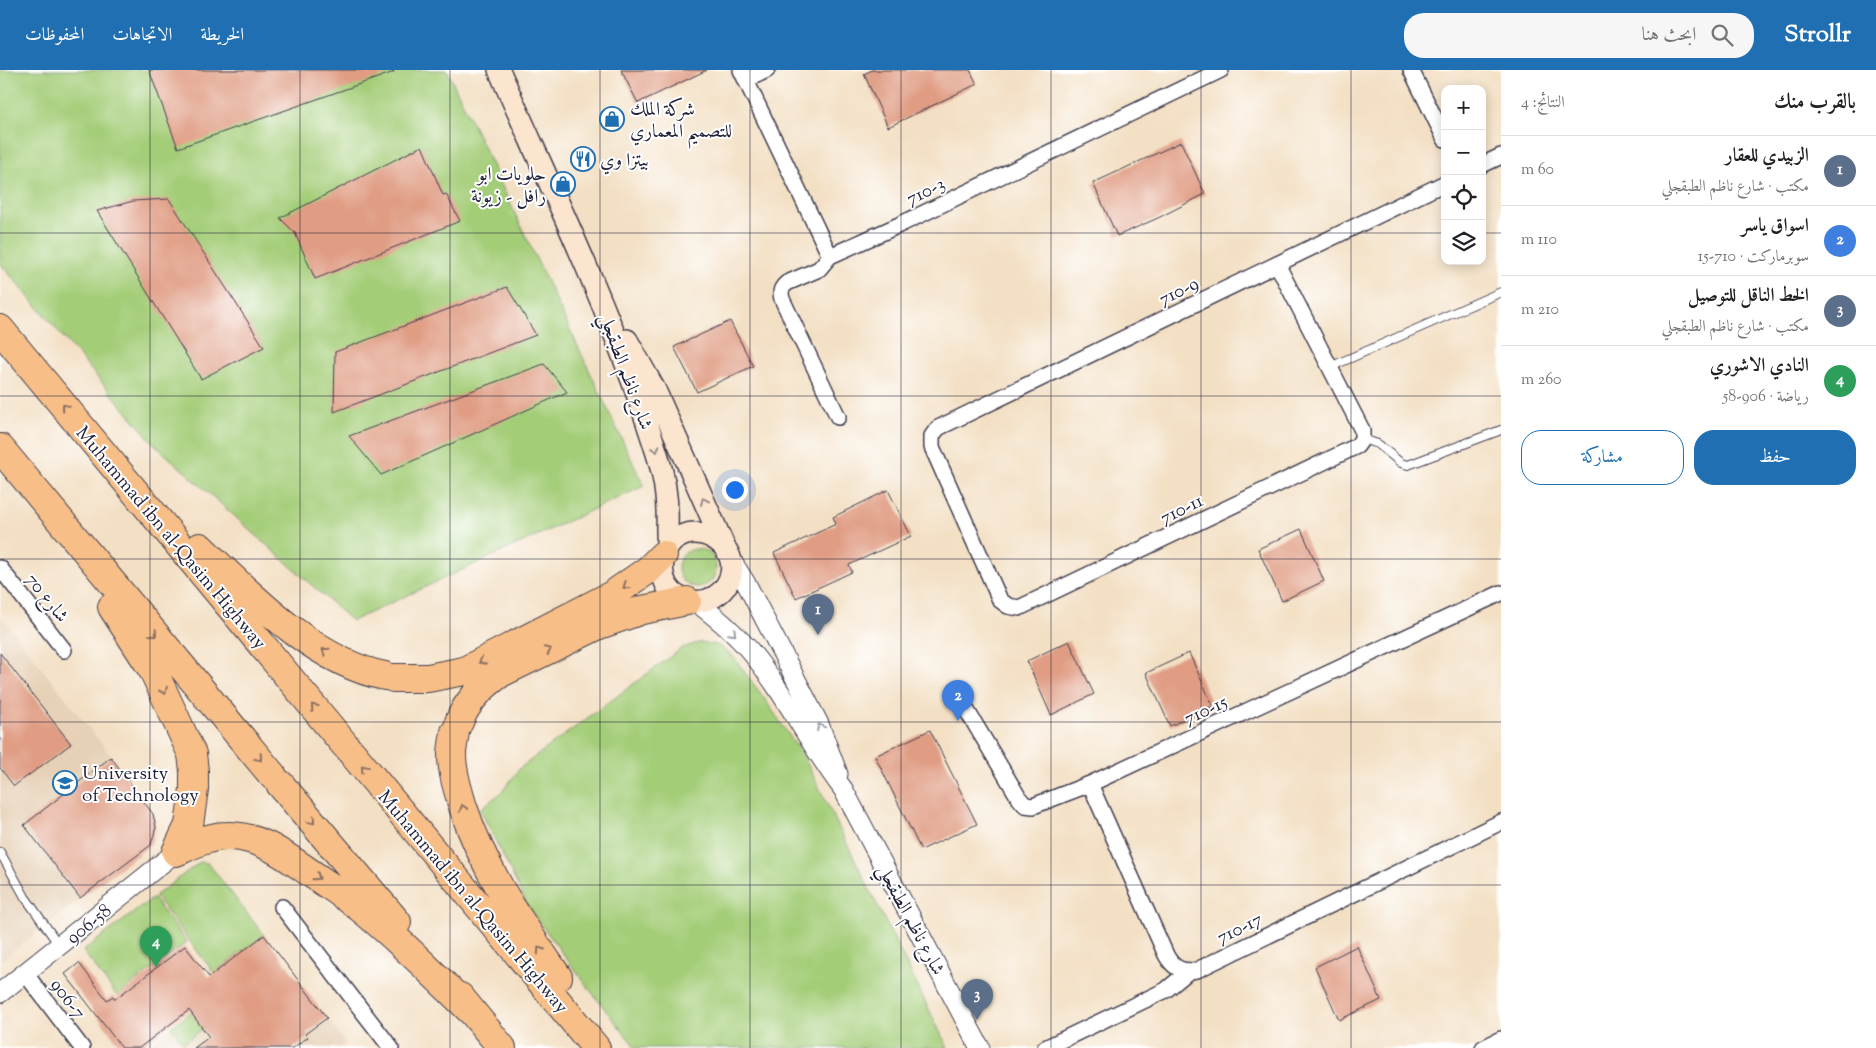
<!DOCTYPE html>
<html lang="ar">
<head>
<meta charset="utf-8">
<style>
  :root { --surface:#fff; --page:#f6f6f6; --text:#202124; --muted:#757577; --line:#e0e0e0; --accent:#1f6fb2 }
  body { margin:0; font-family:"Sorts Mill Goudy",Amiri,serif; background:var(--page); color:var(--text); direction:rtl }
  .controls { position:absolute; right:15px; top:15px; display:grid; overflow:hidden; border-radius:10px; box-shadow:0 2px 12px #0003 }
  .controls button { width:45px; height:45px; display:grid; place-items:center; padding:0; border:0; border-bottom:1px solid var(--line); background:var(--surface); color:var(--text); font:25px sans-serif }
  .you { position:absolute; left:734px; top:419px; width:18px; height:18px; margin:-12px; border:4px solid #fff; border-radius:50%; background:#1a73e8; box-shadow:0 0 0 8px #1a73e833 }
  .badge { display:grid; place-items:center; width:32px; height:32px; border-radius:50%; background:var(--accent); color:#fff; font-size:16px; font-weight:700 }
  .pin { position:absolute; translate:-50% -41px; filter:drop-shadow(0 1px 2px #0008) }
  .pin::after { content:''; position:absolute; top:26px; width:18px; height:15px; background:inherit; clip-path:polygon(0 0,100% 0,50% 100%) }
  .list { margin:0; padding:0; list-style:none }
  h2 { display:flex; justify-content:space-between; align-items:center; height:65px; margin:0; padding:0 20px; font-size:21px }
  h2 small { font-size:16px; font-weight:400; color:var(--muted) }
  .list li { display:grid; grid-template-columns:32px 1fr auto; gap:15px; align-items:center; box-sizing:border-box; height:70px; padding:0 20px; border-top:1px solid var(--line) }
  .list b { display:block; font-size:19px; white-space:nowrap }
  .list p { margin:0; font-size:16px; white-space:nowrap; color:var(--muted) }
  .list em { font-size:16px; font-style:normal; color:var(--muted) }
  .actions { display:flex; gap:10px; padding:15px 20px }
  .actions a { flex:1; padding:11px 0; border:1px solid var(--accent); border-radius:20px; text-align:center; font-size:18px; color:var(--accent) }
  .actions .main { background:var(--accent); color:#fff }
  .icon { flex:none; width:28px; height:28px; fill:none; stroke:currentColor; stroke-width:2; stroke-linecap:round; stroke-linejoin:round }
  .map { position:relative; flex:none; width:1501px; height:978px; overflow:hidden; direction:ltr }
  header { display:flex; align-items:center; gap:30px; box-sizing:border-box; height:70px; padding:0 25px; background:var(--accent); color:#fff }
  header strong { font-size:24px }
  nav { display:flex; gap:28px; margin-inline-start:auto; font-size:18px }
  .search { width:350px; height:45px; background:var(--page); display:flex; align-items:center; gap:12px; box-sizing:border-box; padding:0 18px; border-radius:20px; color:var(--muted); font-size:19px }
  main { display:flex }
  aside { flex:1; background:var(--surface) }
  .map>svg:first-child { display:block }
</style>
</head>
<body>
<header>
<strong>Strollr</strong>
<div class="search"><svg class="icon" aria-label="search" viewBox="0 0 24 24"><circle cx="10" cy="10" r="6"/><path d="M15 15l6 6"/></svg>ابحث هنا</div>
<nav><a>الخريطة</a><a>الاتجاهات</a><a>المحفوظات</a></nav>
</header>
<main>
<aside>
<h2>بالقرب منك<small>النتائج: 4</small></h2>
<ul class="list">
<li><span class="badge" style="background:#5c6f8a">1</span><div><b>الزبيدي للعقار</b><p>مكتب · شارع ناظم الطبقجلي</p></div><em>60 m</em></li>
<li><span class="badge" style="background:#3f7fe0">2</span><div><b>اسواق ياسر</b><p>سوبرماركت · 710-15</p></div><em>110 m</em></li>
<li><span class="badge" style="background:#5c6f8a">3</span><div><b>الخط الناقل للتوصيل</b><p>مكتب · شارع ناظم الطبقجلي</p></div><em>210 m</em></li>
<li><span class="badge" style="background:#2e9e5b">4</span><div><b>النادي الاشوري</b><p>رياضة · 906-58</p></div><em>260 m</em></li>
</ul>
<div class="actions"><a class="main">حفظ</a><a>مشاركة</a></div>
</aside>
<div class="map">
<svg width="1501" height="978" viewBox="0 0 1501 978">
  <rect width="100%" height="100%" fill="#fff"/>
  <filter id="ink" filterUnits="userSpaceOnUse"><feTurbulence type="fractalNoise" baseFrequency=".02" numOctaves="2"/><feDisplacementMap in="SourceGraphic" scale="10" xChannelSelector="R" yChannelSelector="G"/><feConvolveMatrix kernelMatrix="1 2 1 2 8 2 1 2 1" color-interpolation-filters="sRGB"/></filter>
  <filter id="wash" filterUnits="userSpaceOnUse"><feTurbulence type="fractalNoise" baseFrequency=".0096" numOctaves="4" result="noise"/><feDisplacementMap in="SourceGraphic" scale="20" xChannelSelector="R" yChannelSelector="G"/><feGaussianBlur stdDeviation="1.12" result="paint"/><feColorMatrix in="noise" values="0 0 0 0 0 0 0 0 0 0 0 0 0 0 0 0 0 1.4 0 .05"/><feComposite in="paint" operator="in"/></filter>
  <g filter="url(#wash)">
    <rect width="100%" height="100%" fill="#f3dfc3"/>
    <path fill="#e6d0b6" d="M 0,545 L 108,682 L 153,744 L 156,757 L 152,773 L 0,891 Z
      M 274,878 L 346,974 L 340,978 L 143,978 Z"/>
    <path fill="#a4cd78" stroke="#63785a" d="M 0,0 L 447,0 L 644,416 L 352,551 L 156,376 L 0,193 Z
      M678 498a19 19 0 1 1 38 0a19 19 0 1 1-38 0Z
      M 701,572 L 717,575 L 732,585 L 764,628 L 805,689 L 948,978 L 636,978 L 593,924 L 528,837 L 480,739 L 501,723 L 520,698 L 682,578 Z
      M 200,792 L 208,793 L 264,865 L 214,903 L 155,826 Z
      M 153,828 L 187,872 L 117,926 L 83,881 Z
      M 250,897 L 262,913 L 184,973 L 171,957 Z"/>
    <g id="blocks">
      <path fill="#e09d84" d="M 149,0 L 393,0 L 394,2 L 178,78 Z
        M 621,0 L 707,0 L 638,33 Z
        M 872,0 L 970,0 L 977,14 L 888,57 L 864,4 Z
        M 1181,72 L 1205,124 L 1158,148 L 1117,166 L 1093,113 Z
        M 422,76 L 443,125 L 446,124 L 460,151 L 315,209 L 295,163 L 280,148 Z
        M 169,129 L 264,277 L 201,309 L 97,141 L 133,131 Z
        M 507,217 L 536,265 L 334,342 L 335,282 Z
        M 730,251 L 753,296 L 697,322 L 674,277 Z
        M 544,294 L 567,322 L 381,405 L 349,366 Z
        M 888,420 L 911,466 L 849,495 L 852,502 L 796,528 L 774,483 L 836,454 L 833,447 Z
        M 1301,459 L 1324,511 L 1282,531 L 1258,479 Z
        M 1069,571 L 1094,624 L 1051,645 L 1027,591 Z
        M 0,583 L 71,674 L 14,716 L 0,698 Z
        M 1189,583 L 1213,636 L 1170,656 L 1146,603 Z
        M 930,660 L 977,754 L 921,780 L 875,686 Z
        M 111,687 L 153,744 L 156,757 L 151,775 L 80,828 L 24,755 Z
        M 264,865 L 327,948 L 305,964 L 308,967 L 293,978 L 194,978 L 209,967 L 189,940 L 139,978 L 122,978 L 65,904 L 79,893 L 107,930 L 113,926 L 115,929 L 185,876 L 209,907 Z
        M 1357,876 L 1381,930 L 1339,950 L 1315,897 Z"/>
    </g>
  </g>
  <g filter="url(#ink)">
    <use href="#blocks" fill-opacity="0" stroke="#413e4f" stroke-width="1"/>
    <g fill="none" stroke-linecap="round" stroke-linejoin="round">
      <defs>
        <path id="service" d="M 1330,297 L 1501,222
          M 1362,369 L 1378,374 L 1401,393 L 1408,395 L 1501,360
          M 0,782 L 25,827 L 59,875"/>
        <path id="minor" d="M 741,0 L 830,186 L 899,155 L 1221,0
          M 1411,0 L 1445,69
          M 746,10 L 767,0
          M 1482,95 L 1501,86
          M 830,186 L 819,199 L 787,213 C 781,218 780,221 782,229 L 838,347
          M 1277,194 L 1362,360 L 1362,369 L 1357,376 L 1019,538 L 1008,536 L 1000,530 L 932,377 L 932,366 L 938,358 L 1445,113
          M 0,498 L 64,580
          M 966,639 L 1019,728 L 1025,735 L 1033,736 L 1090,714 L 1501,523
          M 1090,714 L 1166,885 C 1173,898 1182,903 1197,900 L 1501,752
          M 282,837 L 391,978
          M 25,903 L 82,978
          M 1045,978 L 1166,920 L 1189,901
          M 1483,978 L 1501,969"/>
        <path id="tertiary" d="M 730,488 L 747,515 L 819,654 L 838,704
          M 696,532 C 719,549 741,568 759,592 C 790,632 812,679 843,719 L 980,978
          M 0,923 L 176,782"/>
        <path id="secondary" d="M 499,0 C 555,127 617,254 658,387 C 665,409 668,434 667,458 C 667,464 668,474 666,480 C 662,493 660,503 667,516 C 681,538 714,536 727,514 C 746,483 705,449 676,469 C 672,471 669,476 666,480
          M 627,270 L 655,320 L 724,476"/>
        <path id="motorway" d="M 0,259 L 345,675
          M 0,378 L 273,706
          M 200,477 C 250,525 316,593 385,606
          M 112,537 L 154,602 L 192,684 L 194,701 L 194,719 L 189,755 L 176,782
          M 393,608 L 428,608 L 464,601 L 612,525 L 648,500 L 663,485
          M 459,652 C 467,631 482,616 501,603 L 599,555 L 642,540 L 687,531
          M 455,662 C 454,670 452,678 452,685 C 452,703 458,720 463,737 C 484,801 521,853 558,907
          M 352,683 L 596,978
          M 280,714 L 397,852
          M 176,782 C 192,775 209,766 227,766 C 259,765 287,787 312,804 C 328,815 344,825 359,837 C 399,869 435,906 471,941
          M 460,927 L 502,978"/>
      </defs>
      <use href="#service" stroke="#413e4f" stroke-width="10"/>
      <use href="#minor" stroke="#413e4f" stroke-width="18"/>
      <use href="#tertiary" stroke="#413e4f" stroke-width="21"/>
      <use href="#secondary" stroke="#413e4f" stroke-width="24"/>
      <use href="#motorway" stroke="#413e4f" stroke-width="30"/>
      <use href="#service" stroke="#fff" stroke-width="8"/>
      <use href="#minor" stroke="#fff" stroke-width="15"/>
      <use href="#tertiary" stroke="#fff" stroke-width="19"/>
      <use href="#secondary" stroke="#fce5cf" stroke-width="21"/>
      <use href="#motorway" stroke="#f7be87" stroke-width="28"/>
    </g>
    <defs><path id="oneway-chevron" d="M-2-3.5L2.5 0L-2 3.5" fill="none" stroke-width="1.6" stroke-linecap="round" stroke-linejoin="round" transform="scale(1.25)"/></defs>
    <g stroke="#8c7061">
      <use href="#oneway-chevron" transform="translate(65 337) rotate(-130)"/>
      <use href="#oneway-chevron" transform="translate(626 516) rotate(146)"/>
      <use href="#oneway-chevron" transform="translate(154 564) rotate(50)"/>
      <use href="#oneway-chevron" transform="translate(548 580) rotate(-26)"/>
      <use href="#oneway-chevron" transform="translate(325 581) rotate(-147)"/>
      <use href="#oneway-chevron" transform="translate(482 591) rotate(153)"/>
      <use href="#oneway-chevron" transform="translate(164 621) rotate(65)"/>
      <use href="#oneway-chevron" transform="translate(314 637) rotate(-130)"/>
      <use href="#oneway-chevron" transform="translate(259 688) rotate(50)"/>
      <use href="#oneway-chevron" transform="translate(364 698) rotate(-130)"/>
      <use href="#oneway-chevron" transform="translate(463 738) rotate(-108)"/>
      <use href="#oneway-chevron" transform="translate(312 751) rotate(50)"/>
      <use href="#oneway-chevron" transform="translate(317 807) rotate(35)"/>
      <use href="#oneway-chevron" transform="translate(540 880) rotate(-125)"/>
    </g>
    <g stroke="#9a8d8c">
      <use href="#oneway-chevron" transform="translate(656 379) rotate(71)"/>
      <use href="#oneway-chevron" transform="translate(704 431) rotate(-114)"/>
    </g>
    <g stroke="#9c9ca7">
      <use href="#oneway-chevron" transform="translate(733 563) rotate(45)"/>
      <use href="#oneway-chevron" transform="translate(820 657) rotate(-115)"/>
    </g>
  </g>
  <path fill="none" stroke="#22223b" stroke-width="1" stroke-opacity="0.55" d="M 150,0 L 150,978M 300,0 L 300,978M 450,0 L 450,978M 600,0 L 600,978M 750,0 L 750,978M 901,0 L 901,978M 1051,0 L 1051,978M 1201,0 L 1201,978M 1351,0 L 1351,978M 0,163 L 1445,163M 1482,163 L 1501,163M 0,326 L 1501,326M 0,489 L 1501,489M 0,652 L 1501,652M 0,815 L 1501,815"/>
  <defs>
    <symbol id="shop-ring" viewBox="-11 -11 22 22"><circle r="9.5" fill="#fff" stroke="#1f6fb2" stroke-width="1.5"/><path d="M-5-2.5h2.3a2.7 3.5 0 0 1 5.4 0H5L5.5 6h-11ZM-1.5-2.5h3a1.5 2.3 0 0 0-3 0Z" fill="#1f6fb2"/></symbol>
    <symbol id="restaurant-ring" viewBox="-11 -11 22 22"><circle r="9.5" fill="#fff" stroke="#1f6fb2" stroke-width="1.5"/><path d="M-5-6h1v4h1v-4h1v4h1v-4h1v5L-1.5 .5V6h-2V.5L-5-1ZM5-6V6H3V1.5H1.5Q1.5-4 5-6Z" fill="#1f6fb2"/></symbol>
    <symbol id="university-ring" viewBox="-11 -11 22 22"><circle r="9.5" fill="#fff" stroke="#1f6fb2" stroke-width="1.5"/><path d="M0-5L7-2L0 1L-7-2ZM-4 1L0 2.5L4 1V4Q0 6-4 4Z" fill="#1f6fb2"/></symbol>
  </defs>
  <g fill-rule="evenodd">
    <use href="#shop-ring" x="598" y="35" width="28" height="28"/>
    <use href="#restaurant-ring" x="569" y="75" width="28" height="28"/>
    <use href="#shop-ring" x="549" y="100" width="28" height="28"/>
    <use href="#university-ring" x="51" y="699" width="28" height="28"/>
  </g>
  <g text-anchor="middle" stroke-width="4" stroke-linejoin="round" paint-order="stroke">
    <g font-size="19" fill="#22223b" stroke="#fff" text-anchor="start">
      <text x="630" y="45">شركة الملك<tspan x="630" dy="22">للتصميم المعماري</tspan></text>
      <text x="600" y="96">بيتزا وي</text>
      <text x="546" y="110" text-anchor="end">حلويات ابو<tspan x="546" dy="22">رافل - زيونة</tspan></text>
      <text x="82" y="709">University<tspan x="82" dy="22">of Technology</tspan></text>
    </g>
    <g font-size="19" fill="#22223b" stroke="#fff">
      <text transform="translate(925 120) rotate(-26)" y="7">710-3</text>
      <text transform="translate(1178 220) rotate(-26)" y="7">710-9</text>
      <text transform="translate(627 301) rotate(70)" y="7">شارع ناظم الطبقجلي</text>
      <text transform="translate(1181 438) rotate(-26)" y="7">710-11</text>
      <text transform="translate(172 467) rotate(50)" y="7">Muhammad ibn al-Qasim Highway</text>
      <text transform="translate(48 527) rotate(52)" y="7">شارع 70</text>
      <text transform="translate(1205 639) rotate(-25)" y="7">710-15</text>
      <text transform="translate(474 831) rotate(50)" y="7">Muhammad ibn al-Qasim Highway</text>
      <text transform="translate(912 849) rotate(62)" y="7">شارع ناظم الطبقجلي</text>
      <text transform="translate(88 853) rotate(-39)" y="7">906-58</text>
      <text transform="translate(1239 857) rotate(-26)" y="7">710-17</text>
      <text transform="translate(69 928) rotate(53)" y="7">906-7</text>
    </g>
  </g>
</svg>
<div class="controls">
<button>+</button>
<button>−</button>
<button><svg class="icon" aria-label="locate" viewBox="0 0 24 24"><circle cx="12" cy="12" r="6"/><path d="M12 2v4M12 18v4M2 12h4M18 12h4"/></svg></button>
<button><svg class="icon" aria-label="layers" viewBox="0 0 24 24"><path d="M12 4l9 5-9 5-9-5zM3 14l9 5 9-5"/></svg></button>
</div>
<div class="you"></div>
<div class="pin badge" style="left:818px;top:565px;background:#5c6f8a">1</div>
<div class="pin badge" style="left:958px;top:651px;background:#3f7fe0">2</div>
<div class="pin badge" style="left:977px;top:950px;background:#5c6f8a">3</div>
<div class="pin badge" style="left:156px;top:897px;background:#2e9e5b">4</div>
</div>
</main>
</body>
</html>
